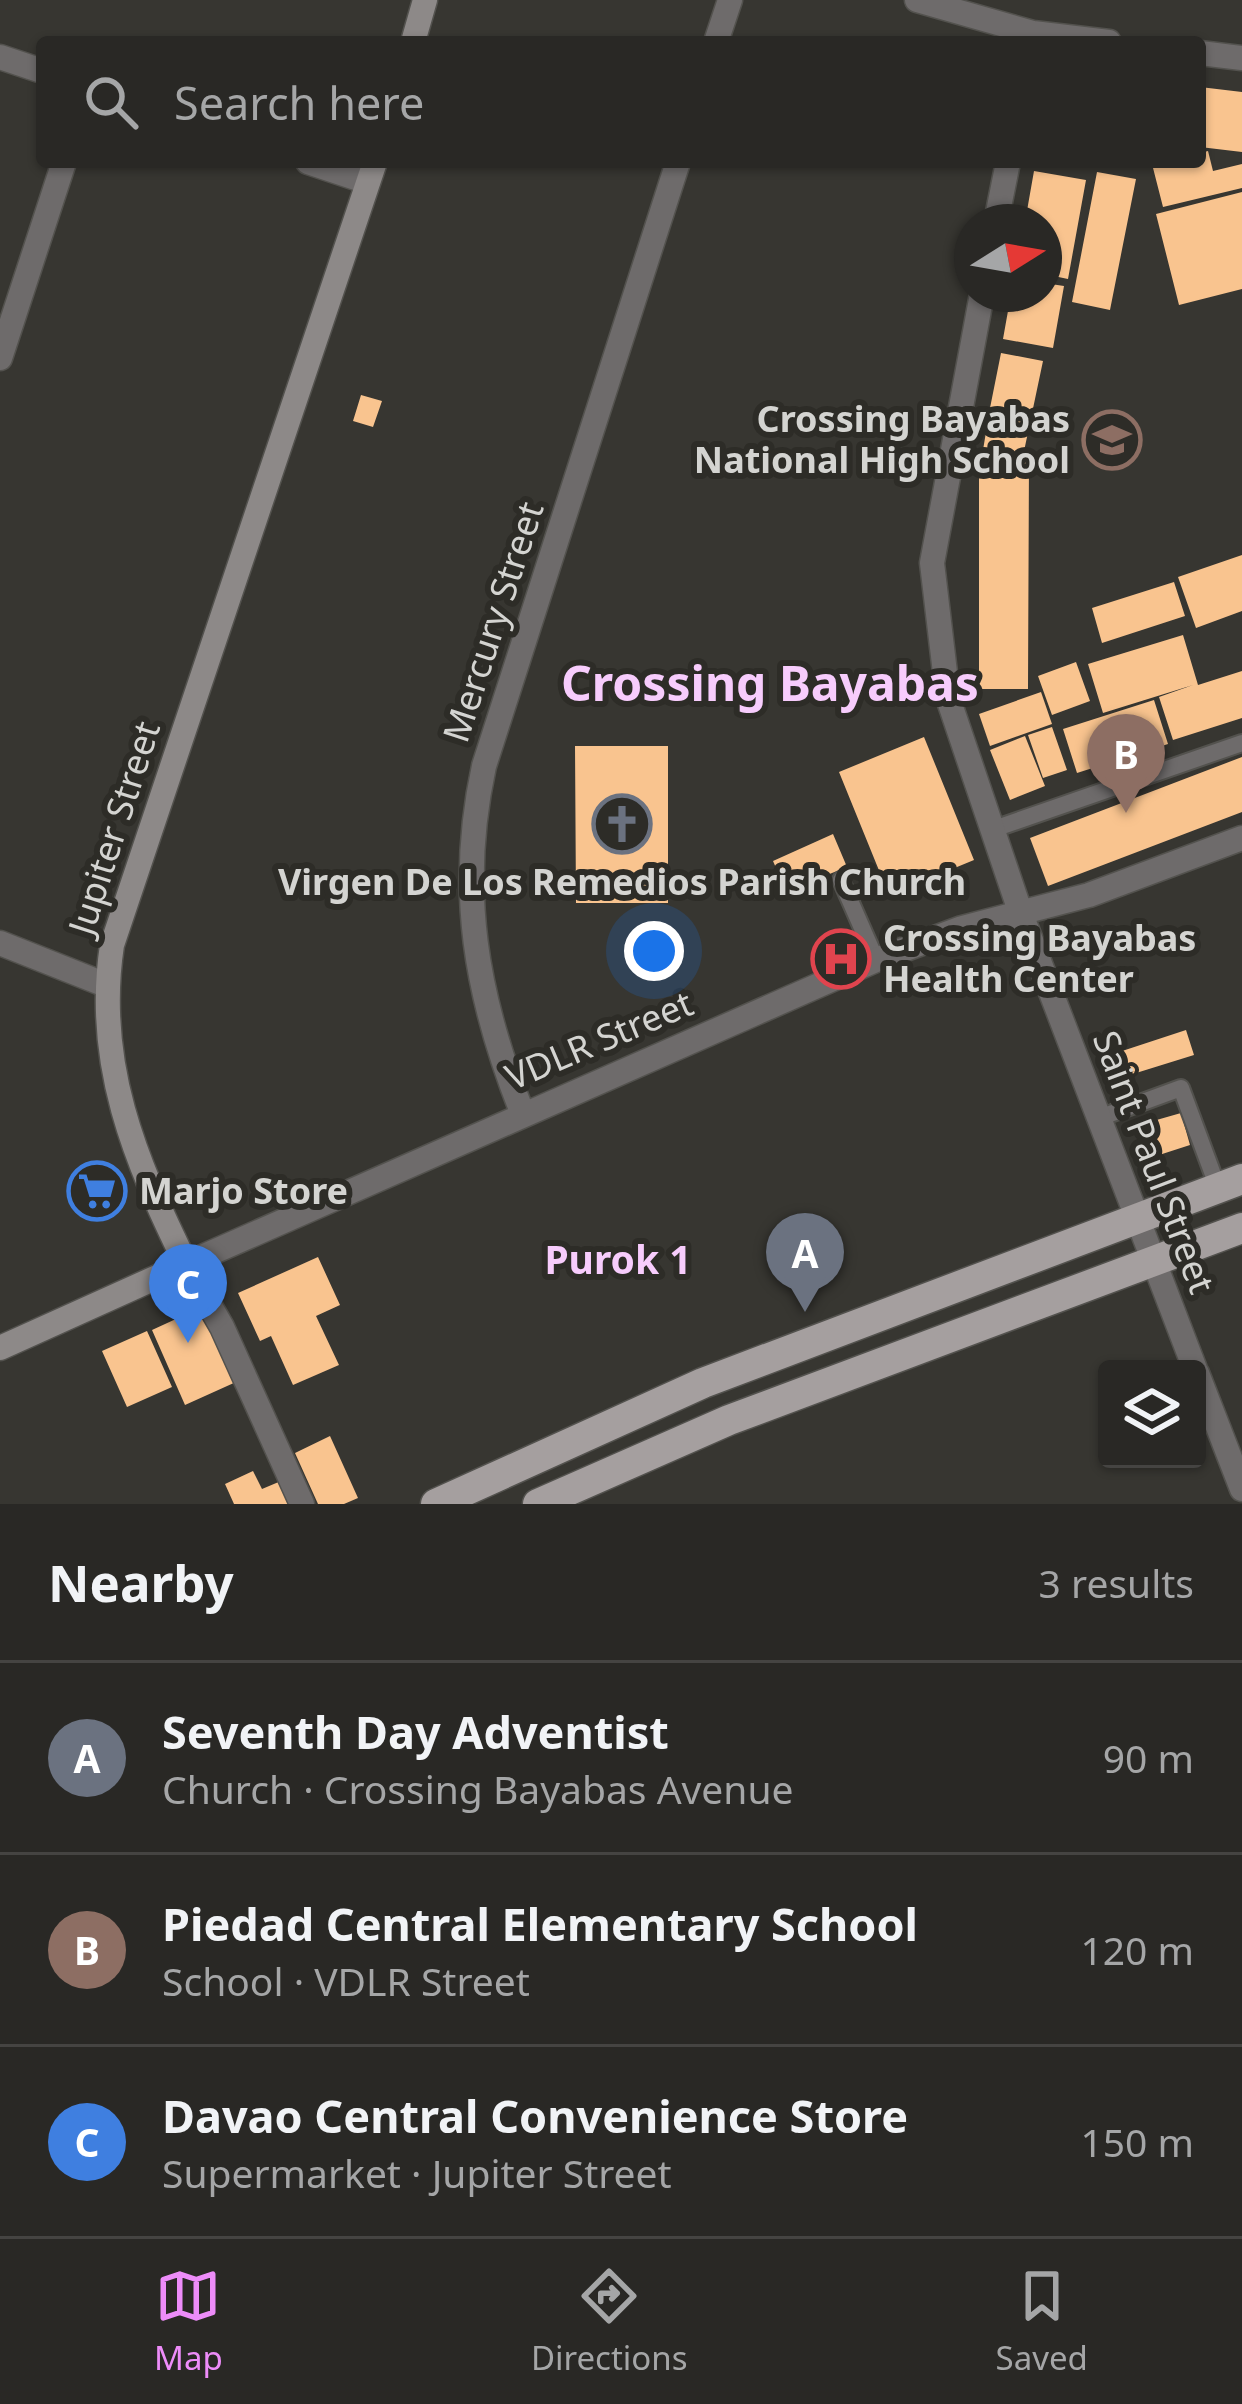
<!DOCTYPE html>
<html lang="en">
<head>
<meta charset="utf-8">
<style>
  :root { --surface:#292825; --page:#31302d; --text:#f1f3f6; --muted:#a5a6a7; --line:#454442; --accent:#ed8cf9 }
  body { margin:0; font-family:"Noto Sans",sans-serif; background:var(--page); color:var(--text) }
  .controls { position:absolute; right:36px; bottom:36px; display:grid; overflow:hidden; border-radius:12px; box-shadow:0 3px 9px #0004 }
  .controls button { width:108px; height:108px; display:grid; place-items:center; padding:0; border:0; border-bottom:3px solid var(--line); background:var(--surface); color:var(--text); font:60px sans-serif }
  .compass { position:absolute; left:954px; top:204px; width:108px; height:108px; border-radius:50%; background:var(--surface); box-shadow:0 3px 9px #0004; rotate:79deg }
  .you { position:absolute; left:654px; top:951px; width:42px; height:42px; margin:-30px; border:9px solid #fff; border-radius:50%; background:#1a73e8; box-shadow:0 0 0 18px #1a73e833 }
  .badge { display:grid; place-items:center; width:78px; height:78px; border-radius:50%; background:var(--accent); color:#fff; font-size:39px; font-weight:700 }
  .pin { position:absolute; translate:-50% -99px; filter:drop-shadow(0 3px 6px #0008) }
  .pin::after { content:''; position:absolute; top:63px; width:42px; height:36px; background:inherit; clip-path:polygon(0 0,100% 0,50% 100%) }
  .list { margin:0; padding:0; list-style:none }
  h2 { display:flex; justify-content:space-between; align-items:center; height:156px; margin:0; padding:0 48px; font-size:51px }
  h2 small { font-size:39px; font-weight:400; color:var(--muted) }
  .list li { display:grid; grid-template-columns:78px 1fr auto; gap:36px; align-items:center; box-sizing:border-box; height:192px; padding:0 48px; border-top:3px solid var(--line) }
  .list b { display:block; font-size:45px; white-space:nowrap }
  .list p { margin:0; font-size:39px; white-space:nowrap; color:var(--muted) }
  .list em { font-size:39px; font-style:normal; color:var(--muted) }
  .icon { flex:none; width:66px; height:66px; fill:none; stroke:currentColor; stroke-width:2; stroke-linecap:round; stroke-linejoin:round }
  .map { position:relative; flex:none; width:1242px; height:1504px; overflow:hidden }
  .search { position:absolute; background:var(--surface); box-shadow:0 3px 9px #0004; left:36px; right:36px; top:36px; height:132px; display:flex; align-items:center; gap:30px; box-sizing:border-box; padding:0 42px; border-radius:12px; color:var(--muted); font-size:45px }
  .sheet { height:732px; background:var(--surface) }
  nav { display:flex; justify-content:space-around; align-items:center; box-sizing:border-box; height:168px; border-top:3px solid var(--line); background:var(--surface); font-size:33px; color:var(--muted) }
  nav a { display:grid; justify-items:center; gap:6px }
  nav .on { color:var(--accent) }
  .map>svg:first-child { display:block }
</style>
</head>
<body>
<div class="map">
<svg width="1242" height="1504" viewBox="0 0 1242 1504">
  <rect width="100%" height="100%" fill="#373631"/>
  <path fill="#f9c48f" d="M 1200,87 L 1242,92 L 1242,152 L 1200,147 Z
    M 1208,151 L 1213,171 L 1242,164 L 1242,188 L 1163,207 L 1152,164 L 1200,162 L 1200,153 Z
    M 1034,171 L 1086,180 L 1068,279 L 1044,274 L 1044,222 L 1025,222 Z
    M 1097,172 L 1136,179 L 1110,310 L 1072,302 Z
    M 1242,192 L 1242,289 L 1179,305 L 1156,214 Z
    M 1044,283 L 1064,286 L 1053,348 L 1003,339 L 1011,294 L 1044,294 Z
    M 1001,353 L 1043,361 L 1023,456 L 982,456 L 987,426 L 1020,431 L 987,423 Z
    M 361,395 L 382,401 L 373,427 L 353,421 Z
    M 979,459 L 1029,459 L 1028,689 L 979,689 Z
    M 1242,555 L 1242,611 L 1196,628 L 1178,577 Z
    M 1174,582 L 1185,616 L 1102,643 L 1092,608 Z
    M 1183,635 L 1198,685 L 1242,671 L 1242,718 L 1173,740 L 1159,697 L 1193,685 L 1103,713 L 1088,664 Z
    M 1076,662 L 1090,701 L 1052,715 L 1038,676 Z
    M 1041,692 L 1052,724 L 990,746 L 979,714 Z
    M 1154,700 L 1168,744 L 1077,773 L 1063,729 Z
    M 1052,727 L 1067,770 L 1043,778 L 1028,735 Z
    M 1025,736 L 1045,786 L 1010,800 L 990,750 Z
    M 924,737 L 974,860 L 889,895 L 839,772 Z
    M 575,746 L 668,746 L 668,903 L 576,903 Z
    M 1242,757 L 1242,812 L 1048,886 L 1030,838 Z
    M 833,834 L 847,867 L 827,875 L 830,884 L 810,892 L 807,884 L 787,893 L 773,861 Z
    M 1186,1030 L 1194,1055 L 1120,1078 L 1113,1054 Z
    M 1181,1113 L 1190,1145 L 1156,1156 L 1146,1123 Z
    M 318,1257 L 340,1305 L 316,1316 L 339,1365 L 293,1385 L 271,1336 L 260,1341 L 238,1293 Z
    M 202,1307 L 236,1382 L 185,1405 L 152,1330 Z
    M 147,1331 L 172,1387 L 127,1407 L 102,1351 Z
    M 330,1436 L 358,1498 L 344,1504 L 318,1504 L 295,1453 Z
    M 253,1471 L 262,1489 L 281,1481 L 292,1504 L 234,1504 L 225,1484 Z"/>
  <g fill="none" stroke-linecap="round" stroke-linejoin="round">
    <defs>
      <path id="lane" d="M 991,830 L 1242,743
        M 841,880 L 876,960
        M 1099,1118 L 1181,1088 L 1218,1188"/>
      <path id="street" d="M 917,0 L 1033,33 L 1109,42
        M 716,42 L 730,0
        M 1200,53 L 1242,58
        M 0,57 L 42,71
        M 308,162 L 368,182
        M 996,222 L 1008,162
        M 982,294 L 932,563 L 948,698 L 1021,914 L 1195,1369
        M 0,358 L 64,162
        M 0,943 L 106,985
        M 522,1112 C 476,996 457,890 484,766 L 678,162
        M 1197,1373 L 1242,1489
        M 302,1504 L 222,1327 L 186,1264 L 876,960 L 962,928 L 1089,895 L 1242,838"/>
      <path id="secondary" d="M 413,42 L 425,0
        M 0,1348 L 186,1264 C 135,1160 94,1063 112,945 L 375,162"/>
      <path id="primary" d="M 436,1504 L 703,1383 L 1242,1179
        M 538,1504 L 729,1420 L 1242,1228"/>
    </defs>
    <use href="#lane" stroke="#53524e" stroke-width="20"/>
    <use href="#street" stroke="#53524e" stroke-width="27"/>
    <use href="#secondary" stroke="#53524e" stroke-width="27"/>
    <use href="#primary" stroke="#53524e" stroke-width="33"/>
    <use href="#lane" stroke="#6e6b6b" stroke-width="16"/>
    <use href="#street" stroke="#6e6b6b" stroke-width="24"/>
    <use href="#secondary" stroke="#8d8988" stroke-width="24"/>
    <use href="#primary" stroke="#a59f9f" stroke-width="30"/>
  </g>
  <defs>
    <symbol id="school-ring" viewBox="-11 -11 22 22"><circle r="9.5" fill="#2d2c27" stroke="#8d6e63" stroke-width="1.5"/><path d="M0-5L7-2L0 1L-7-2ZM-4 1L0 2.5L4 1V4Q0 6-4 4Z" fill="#8d6e63"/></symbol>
    <symbol id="church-ring" viewBox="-11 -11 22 22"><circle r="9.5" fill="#2d2c27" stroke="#6b7280" stroke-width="1.5"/><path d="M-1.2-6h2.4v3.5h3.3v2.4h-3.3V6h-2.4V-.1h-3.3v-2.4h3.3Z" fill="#6b7280"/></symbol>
    <symbol id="hospital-ring" viewBox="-11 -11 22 22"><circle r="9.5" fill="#2d2c27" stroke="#e0444e" stroke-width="1.5"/><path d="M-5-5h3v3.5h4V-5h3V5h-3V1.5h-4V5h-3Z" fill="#e0444e"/></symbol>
    <symbol id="supermarket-ring" viewBox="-11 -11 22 22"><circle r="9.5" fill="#2d2c27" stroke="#3f7fe0" stroke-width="1.5"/><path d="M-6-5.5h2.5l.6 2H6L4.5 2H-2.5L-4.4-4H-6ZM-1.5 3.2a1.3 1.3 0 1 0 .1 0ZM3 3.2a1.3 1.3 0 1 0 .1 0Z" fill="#3f7fe0"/></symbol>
  </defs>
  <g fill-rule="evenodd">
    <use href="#school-ring" x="1079" y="407" width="66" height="66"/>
    <use href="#church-ring" x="589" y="791" width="66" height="66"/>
    <use href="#hospital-ring" x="808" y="926" width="66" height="66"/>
    <use href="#supermarket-ring" x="64" y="1158" width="66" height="66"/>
  </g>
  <g text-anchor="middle" stroke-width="12" stroke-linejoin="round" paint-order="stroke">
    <g font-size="36" font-weight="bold" fill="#d4d4d1" stroke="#2d2c27" text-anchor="start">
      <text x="1070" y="432" text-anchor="end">Crossing Bayabas<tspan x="1070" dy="41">National High School</tspan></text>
      <text x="622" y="895" text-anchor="middle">Virgen De Los Remedios Parish Church</text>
      <text x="883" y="951">Crossing Bayabas<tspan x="883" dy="41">Health Center</tspan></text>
      <text x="139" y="1204">Marjo Store</text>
    </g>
    <g font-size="36" fill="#d4d4d1" stroke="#2d2c27">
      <text transform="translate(493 622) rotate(-72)" y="13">Mercury Street</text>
      <text transform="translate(114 828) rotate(-72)" y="13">Jupiter Street</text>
      <text transform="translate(599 1040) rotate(-23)" y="13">VDLR Street</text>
      <text transform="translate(1154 1162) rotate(69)" y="13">Saint Paul Street</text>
    </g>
    <g font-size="39" font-weight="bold" fill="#f7ccfc" stroke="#2d2c27">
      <text x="618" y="1274">Purok 1</text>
    </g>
    <g font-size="48" font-weight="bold" fill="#f7ccfc" stroke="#2d2c27">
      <text x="770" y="701">Crossing Bayabas</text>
    </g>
  </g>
</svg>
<div class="controls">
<button><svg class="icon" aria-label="layers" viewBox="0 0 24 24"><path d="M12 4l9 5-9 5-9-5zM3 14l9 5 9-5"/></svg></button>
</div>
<svg class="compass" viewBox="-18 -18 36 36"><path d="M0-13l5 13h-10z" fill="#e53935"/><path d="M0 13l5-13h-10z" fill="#a5a6a7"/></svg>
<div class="you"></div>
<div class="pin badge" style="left:805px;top:1312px;background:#6b7280">A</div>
<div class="pin badge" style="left:1126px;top:813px;background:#8d6e63">B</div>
<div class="pin badge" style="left:188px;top:1343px;background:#3f7fe0">C</div>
<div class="search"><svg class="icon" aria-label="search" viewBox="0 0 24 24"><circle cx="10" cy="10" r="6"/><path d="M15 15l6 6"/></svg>Search here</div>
</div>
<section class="sheet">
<h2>Nearby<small>3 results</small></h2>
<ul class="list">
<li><span class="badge" style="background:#6b7280">A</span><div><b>Seventh Day Adventist</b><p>Church · Crossing Bayabas Avenue</p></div><em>90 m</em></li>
<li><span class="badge" style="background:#8d6e63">B</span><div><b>Piedad Central Elementary School</b><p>School · VDLR Street</p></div><em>120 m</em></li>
<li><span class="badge" style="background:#3f7fe0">C</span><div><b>Davao Central Convenience Store</b><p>Supermarket · Jupiter Street</p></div><em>150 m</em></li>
</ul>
</section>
<nav>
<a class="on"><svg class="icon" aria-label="map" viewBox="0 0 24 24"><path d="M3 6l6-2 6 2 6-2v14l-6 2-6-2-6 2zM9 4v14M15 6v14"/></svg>Map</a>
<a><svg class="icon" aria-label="directions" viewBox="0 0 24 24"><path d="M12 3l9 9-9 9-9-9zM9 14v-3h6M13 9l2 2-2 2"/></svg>Directions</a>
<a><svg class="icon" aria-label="saved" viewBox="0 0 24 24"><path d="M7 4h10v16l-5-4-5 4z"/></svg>Saved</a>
</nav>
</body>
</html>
